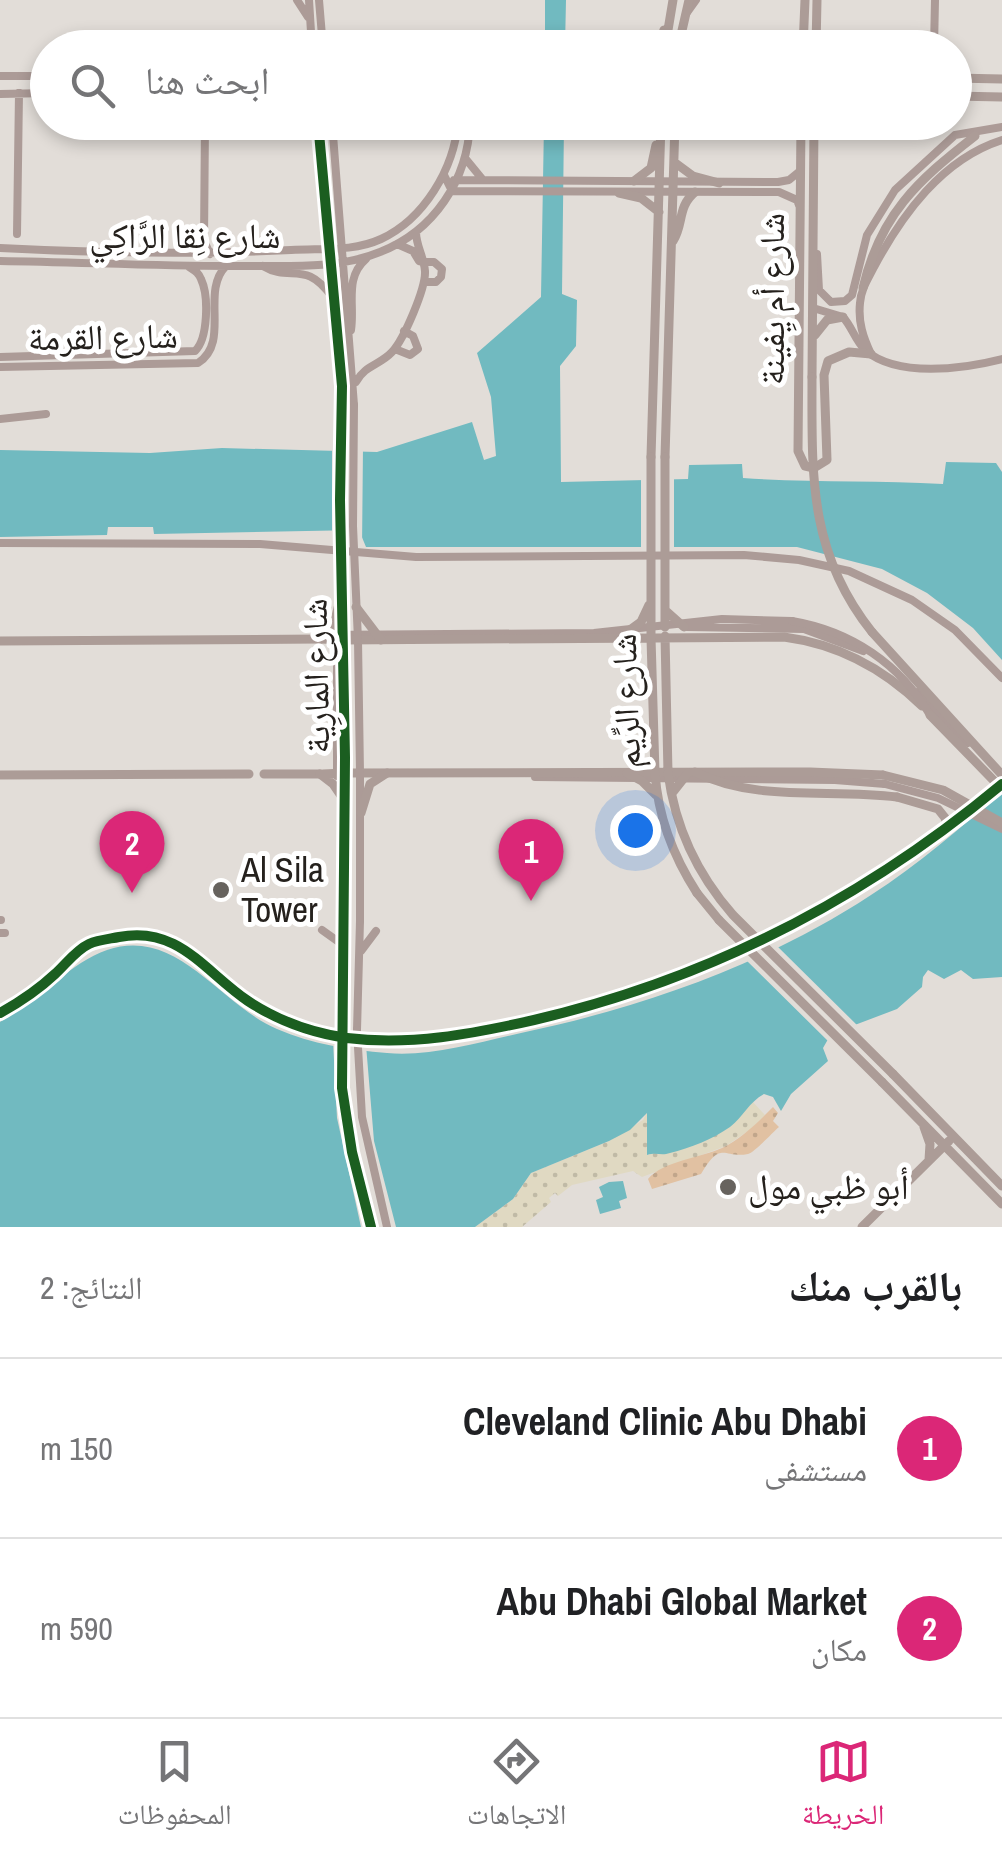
<!DOCTYPE html>
<html lang="ar">
<head>
<meta charset="utf-8">
<style>
  :root { --surface:#fff; --page:#f6f6f6; --text:#202124; --muted:#757577; --line:#e0e0e0; --accent:#db2777 }
  body { margin:0; font-family:"Archivo Narrow","Noto Naskh Arabic",sans-serif; background:var(--page); color:var(--text); direction:rtl }
  .you { position:absolute; left:635px; top:830px; width:35px; height:35px; margin:-25px; border:8px solid #fff; border-radius:50%; background:#1a73e8; box-shadow:0 0 0 15px #1a73e833 }
  .badge { display:grid; place-items:center; width:65px; height:65px; border-radius:50%; background:var(--accent); color:#fff; font-size:32px; font-weight:700 }
  .pin { position:absolute; translate:-50% -82px; filter:drop-shadow(0 2px 5px #0008) }
  .pin::after { content:''; position:absolute; top:52px; width:35px; height:30px; background:inherit; clip-path:polygon(0 0,100% 0,50% 100%) }
  .list { margin:0; padding:0; list-style:none }
  h2 { display:flex; justify-content:space-between; align-items:center; height:130px; margin:0; padding:0 40px; font-size:42px }
  h2 small { font-size:32px; font-weight:400; color:var(--muted) }
  .list li { display:grid; grid-template-columns:65px 1fr auto; gap:30px; align-items:center; box-sizing:border-box; height:180px; padding:0 40px; border-top:2px solid var(--line) }
  .list b { display:block; font-size:38px; white-space:nowrap }
  .list p { margin:0; font-size:32px; white-space:nowrap; color:var(--muted) }
  .list em { font-size:32px; font-style:normal; color:var(--muted) }
  .icon { flex:none; width:55px; height:55px; fill:none; stroke:currentColor; stroke-width:2; stroke-linecap:round; stroke-linejoin:round }
  .map { position:relative; flex:none; width:1002px; height:1227px; overflow:hidden; direction:ltr }
  .search { position:absolute; background:var(--surface); box-shadow:0 5px 15px #0003; left:30px; right:30px; top:30px; height:110px; display:flex; align-items:center; gap:25px; box-sizing:border-box; padding:0 35px; border-radius:55px; color:var(--muted); font-size:38px }
  .sheet { height:490px; background:var(--surface) }
  nav { display:flex; justify-content:space-around; align-items:center; box-sizing:border-box; height:140px; border-top:2px solid var(--line); background:var(--surface); font-size:28px; color:var(--muted) }
  nav a { display:grid; justify-items:center; gap:5px }
  nav .on { color:var(--accent) }
  .map>svg:first-child { display:block }
</style>
</head>
<body>
<div class="map">
<svg width="1002" height="1227" viewBox="0 0 1002 1227">
  <defs>
    <pattern id="sand-dots" width="8" height="8" patternUnits="userSpaceOnUse" patternTransform="scale(2.5)"><rect width="8" height="8" fill="#e0d9c2"/><path d="M2 2h.1M6 6h.1" fill="none" stroke="#c0baa6" stroke-width="1.8" stroke-linecap="round"/></pattern>
    <pattern id="garden-dots" width="8" height="8" patternUnits="userSpaceOnUse" patternTransform="scale(2.5)"><rect width="8" height="8" fill="#e1c1a2"/><path d="M2 2h.1M6 6h.1" fill="none" stroke="#c1a68b" stroke-width="1.8" stroke-linecap="round"/></pattern>
  </defs>
  <rect width="100%" height="100%" fill="#e2ddd8"/>
  <path fill="url(#sand-dots)" d="M 753,1102 L 765,1115 L 751,1129 L 726,1146 L 642,1177 L 633,1171 L 572,1185 L 558,1196 L 555,1193 L 549,1198 L 551,1202 L 522,1227 L 475,1227 L 513,1199 L 531,1173 L 609,1141 L 643,1120 L 648,1110 L 647,1155 L 725,1130 Z"/>
  <path fill="url(#garden-dots)" d="M 773,1107 L 778,1113 L 773,1121 L 779,1127 C 772,1133 754,1153 748,1154 C 723,1159 722,1139 701,1174 L 652,1189 L 648,1179 C 663,1161 700,1158 722,1148 C 742,1138 757,1123 773,1107 Z"/>
  <path fill="#71bac0" d="M 545,0 L 566,0 L 565,47 L 545,47 Z
    M 544,123 L 564,123 L 562,294 L 577,300 L 576,346 L 560,366 L 561,482 L 688,479 L 689,465 L 742,464 L 743,478 C 810,483 877,480 943,484 L 946,462 L 996,463 L 1002,472 L 1002,660 L 973,628 L 927,593 L 882,569 L 797,547 L 366,547 L 359,530 L 154,534 L 153,527 L 108,527 L 107,535 L 0,537 L 0,450 L 150,453 L 222,448 L 377,452 L 472,422 L 484,460 L 496,456 L 491,397 L 477,353 L 541,297 Z
    M 1002,792 L 1002,977 L 973,979 L 961,970 L 944,979 L 928,970 L 923,977 L 922,987 L 897,1009 L 831,1034 L 823,1048 L 828,1061 L 791,1094 L 781,1111 L 773,1097 L 764,1094 C 749,1102 743,1117 730,1127 C 713,1139 690,1148 670,1153 C 661,1156 657,1152 647,1155 L 647,1113 L 630,1130 L 609,1141 L 531,1173 L 513,1199 L 475,1227 L 0,1227 L 0,1022 C 35,1002 70,963 107,950 C 177,926 219,1004 277,1029 C 312,1044 349,1050 387,1053 C 430,1057 479,1042 521,1033 C 644,1007 766,964 871,895 C 918,865 960,828 1002,792 Z
    M 623,1181 L 627,1198 L 619,1201 L 621,1208 L 600,1214 L 596,1200 L 603,1197 L 599,1187 L 609,1182 Z"/>
  <path fill="#e2ddd8" d="M 332,446 L 363,447 L 362,549 L 356,535 L 332,535 Z
    M 641,475 L 674,475 L 674,551 L 641,551 Z
    M 774,943 L 861,1029 L 834,1038 L 831,1044 L 744,958 Z
    M 333,1041 L 366,1045 L 374,1141 L 396,1227 L 361,1227 L 337,1118 Z"/>
  <g fill="none" stroke-linecap="round" stroke-linejoin="round">
    <path stroke="#ac9b97" stroke-width="8" d="M 297,0 L 308,17
      M 309,0 L 312,48
      M 319,0 L 323,48
      M 686,14 L 696,0
      M 934,48 L 935,0
      M 0,76 L 48,76
      M 0,94 L 48,93
      M 205,122 L 204,241 L 210,254
      M 318,122 L 341,405
      M 332,122 L 354,405
      M 465,158 L 483,180
      M 444,175 L 452,191 L 779,192 L 797,200 L 799,205
      M 454,180 L 778,182 L 789,180 L 800,171
      M 17,234 L 19,93
      M 397,244 L 413,251 L 419,261
      M 0,248 C 98,253 193,255 291,250 C 321,248 353,252 381,239 C 424,219 454,169 458,122
      M 817,254 L 819,290 L 831,302 L 845,301 L 852,295 L 867,235 L 895,190 L 955,135 L 1002,127
      M 0,261 C 76,262 152,266 229,266 C 276,265 335,271 380,252 C 434,231 468,180 470,122
      M 422,262 L 434,262 L 442,269 L 441,277 L 436,282 L 424,282
      M 263,266 C 291,283 305,259 332,297
      M 813,308 L 843,317 C 852,327 855,340 865,350 C 897,378 963,369 1002,359
      M 351,330 C 355,305 344,278 366,259
      M 395,349 L 410,355 L 418,349 L 413,336 L 404,331
      M 871,354 C 863,337 858,322 860,303 C 861,289 868,279 874,267 C 902,215 942,159 1002,140
      M 0,357 L 195,351 C 208,339 209,296 201,279 C 198,272 195,271 189,267
      M 0,367 L 198,363 C 231,342 200,292 226,266
      M 356,382 C 365,365 380,365 392,352 C 404,339 426,288 425,271 C 424,257 416,246 416,232
      M 0,419 L 46,414
      M 0,543 L 260,544 L 416,557 L 744,555 L 799,560 L 849,571 L 912,600 L 955,630 L 1002,678
      M 687,627 L 804,629 L 863,651
      M 322,635 L 594,633 L 722,619 L 792,621
      M 337,635 L 337,776
      M 343,640 L 345,773
      M 358,640 L 360,773
      M 918,692 L 968,743
      M 535,777 L 835,780 L 885,784
      M 0,920 L 1,920
      M 322,930 L 343,945
      M 0,933 L 5,933
      M 361,951 L 376,931
      M 0,1013 C 20,1002 39,989 55,974 C 66,964 76,950 89,944 C 98,940 109,939 119,937 C 178,925 205,972 248,1001 C 277,1020 312,1033 347,1038 C 410,1046 472,1034 534,1020 C 710,979 864,899 1002,784
      M 341,1030 L 344,800
      M 357,1030 L 360,921"/>
    <path stroke="#ac9c97" stroke-width="9" d="M 658,48 L 664,30
      M 665,48 L 673,0
      M 678,48 L 689,0
      M 803,48 L 805,0
      M 816,48 L 817,0
      M 954,78 L 1002,79
      M 954,96 L 1002,97
      M 801,122 L 798,451 L 805,466 L 814,468 L 827,460 L 824,375 L 828,361 L 849,352 L 871,354
      M 674,162 L 693,176 L 719,183
      M 634,181 L 651,168 L 656,145
      M 619,193 L 641,198 L 659,212
      M 673,241 C 684,224 677,207 695,192
      M 863,288 C 880,215 917,181 975,136
      M 815,335 L 827,320 L 843,317
      M 812,377 L 814,122
      M 651,457 L 661,122
      M 665,457 L 675,122
      M 872,632 L 1002,775
      M 665,636 L 668,773
      M 651,638 L 655,773
      M 343,640 L 784,637 C 837,644 884,669 922,706
      M 0,641 L 321,639
      M 345,773 L 810,772 L 883,775
      M 264,774 L 320,774
      M 0,775 L 249,774
      M 897,797 L 938,809 L 946,819 L 944,832
      M 697,893 L 719,920
      M 893,1074 L 1002,1186
      M 882,1082 L 1002,1204
      M 924,1127 L 930,1144 L 929,1160
      M 862,1227 L 949,1141"/>
    <path stroke="#ac9b97" stroke-width="8" d="M 341,405 L 343,640
      M 354,405 L 353,526 L 358,640
      M 792,621 C 851,631 900,664 930,715
      M 885,784 L 938,798 L 1002,829
      M 344,799 L 345,773
      M 360,921 L 360,773
      M 341,1030 L 346,1119 L 371,1227
      M 357,1030 L 362,1117 L 387,1227"/>
    <path stroke="#ac9c97" stroke-width="9" d="M 812,377 C 812,474 808,552 872,632
      M 651,457 L 651,638
      M 356,607 L 381,640
      M 665,610 L 684,627
      M 665,627 L 665,457
      M 619,638 L 641,622 L 649,605
      M 321,639 L 334,624 L 341,596
      M 321,639 L 343,640
      M 930,715 L 1002,789
      M 695,772 C 757,803 831,788 897,797
      M 627,773 L 642,781 L 656,795
      M 655,773 C 658,817 673,856 697,893
      M 668,773 C 675,827 697,874 733,915 L 893,1074
      M 320,774 L 333,784 L 344,800
      M 323,774 L 345,773
      M 883,775 L 943,790 L 1002,823
      M 673,792 L 688,773
      M 361,813 L 370,784 L 387,773
      M 719,920 L 882,1082"/>
    <defs>
      <path id="cycleway" d="M 318,122 L 342,386 L 340,500 L 345,757 L 342,1088 L 352,1152 L 371,1227
        M 0,1013 C 20,1002 39,989 55,974 C 66,964 76,950 89,944 C 98,940 109,939 119,937 C 178,925 205,972 248,1001 C 277,1020 312,1033 347,1038 C 410,1046 472,1034 534,1020 C 710,979 864,899 1002,784"/>
    </defs>
    <use href="#cycleway" stroke="#fff" stroke-width="16"/>
    <use href="#cycleway" stroke="#1b5e20" stroke-width="10"/>
  </g>
  <g fill="#67635e" stroke="#fff" stroke-width="4">
    <circle cx="221" cy="890" r="10"/>
    <circle cx="728" cy="1187" r="10"/>
  </g>
  <g text-anchor="middle" stroke-width="10" stroke-linejoin="round" paint-order="stroke">
    <g font-size="35" fill="#25211d" stroke="#fff">
      <text x="185" y="248">شارع نِقا الرَّاكِي</text>
      <text transform="translate(772 299) rotate(-90)" y="12">شارع أم يِفينة</text>
      <text transform="translate(103 337) rotate(-1)" y="12">شارع القرمة</text>
      <text transform="translate(316 676) rotate(-91)" y="12">شارع المارِية</text>
      <text transform="translate(626 701) rotate(-92)" y="12">شارع الرِّيم</text>
    </g>
    <g font-size="35" fill="#25211d" stroke="#fff" text-anchor="start">
      <text x="241" y="882">Al Sila<tspan x="241" dy="40">Tower</tspan></text>
      <text x="748" y="1199">أبو ظبي مول</text>
    </g>
  </g>
</svg>
<div class="you"></div>
<div class="pin badge" style="left:531px;top:901px">1</div>
<div class="pin badge" style="left:132px;top:893px">2</div>
<div class="search"><svg class="icon" aria-label="search" viewBox="0 0 24 24"><circle cx="10" cy="10" r="6"/><path d="M15 15l6 6"/></svg>ابحث هنا</div>
</div>
<section class="sheet">
<h2>بالقرب منك<small>النتائج: 2</small></h2>
<ul class="list">
<li><span class="badge">1</span><div><b>Cleveland Clinic Abu Dhabi</b><p>مستشفى</p></div><em>150 m</em></li>
<li><span class="badge">2</span><div><b>Abu Dhabi Global Market</b><p>مكان</p></div><em>590 m</em></li>
</ul>
</section>
<nav>
<a class="on"><svg class="icon" aria-label="map" viewBox="0 0 24 24"><path d="M3 6l6-2 6 2 6-2v14l-6 2-6-2-6 2zM9 4v14M15 6v14"/></svg>الخريطة</a>
<a><svg class="icon" aria-label="directions" viewBox="0 0 24 24"><path d="M12 3l9 9-9 9-9-9zM9 14v-3h6M13 9l2 2-2 2"/></svg>الاتجاهات</a>
<a><svg class="icon" aria-label="saved" viewBox="0 0 24 24"><path d="M7 4h10v16l-5-4-5 4z"/></svg>المحفوظات</a>
</nav>
</body>
</html>
